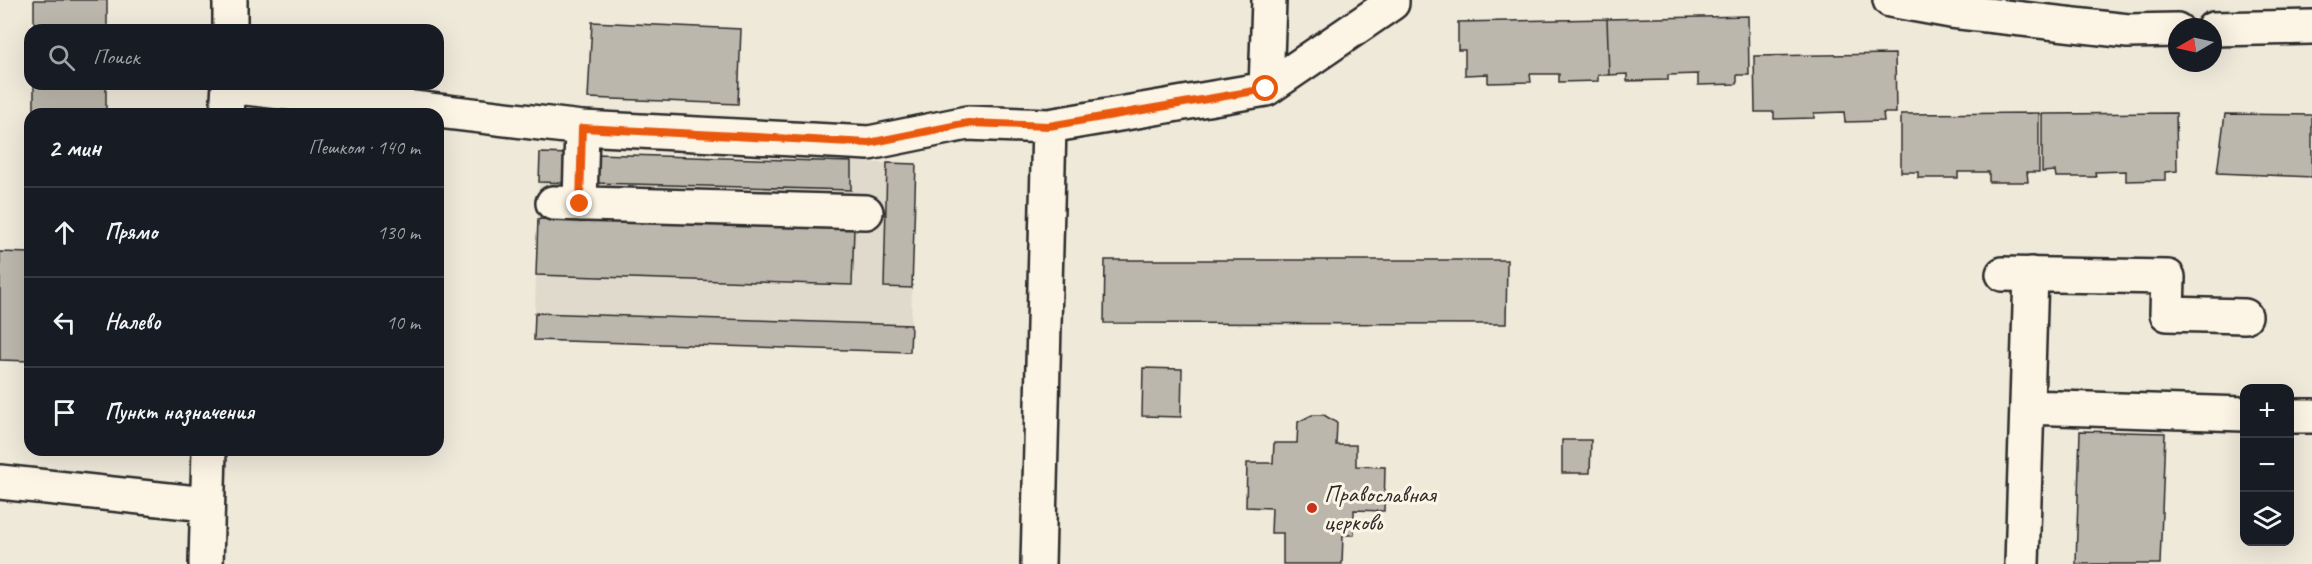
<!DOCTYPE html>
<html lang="ru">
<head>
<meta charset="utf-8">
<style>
  :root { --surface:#171b24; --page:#242831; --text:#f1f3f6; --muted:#9ea1a6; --line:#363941 }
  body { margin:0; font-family:Caveat,sans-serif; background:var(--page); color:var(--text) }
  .controls { position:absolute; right:18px; bottom:18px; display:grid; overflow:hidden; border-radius:12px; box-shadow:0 6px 24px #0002 }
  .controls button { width:54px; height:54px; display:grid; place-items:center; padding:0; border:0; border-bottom:2px solid var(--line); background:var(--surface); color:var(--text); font:30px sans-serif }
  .compass { position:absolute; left:2168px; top:18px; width:54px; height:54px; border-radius:50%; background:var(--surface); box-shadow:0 6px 24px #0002; rotate:261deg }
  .stop { position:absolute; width:18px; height:18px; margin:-14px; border:4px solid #ea580c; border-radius:50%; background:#fff }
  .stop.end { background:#ea580c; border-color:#fff; box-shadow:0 2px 6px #0008 }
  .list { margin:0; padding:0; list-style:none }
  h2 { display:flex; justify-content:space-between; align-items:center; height:78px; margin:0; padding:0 24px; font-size:26px }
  h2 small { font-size:20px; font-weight:400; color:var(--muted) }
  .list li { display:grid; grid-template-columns:39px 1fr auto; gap:18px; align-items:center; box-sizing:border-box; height:90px; padding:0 24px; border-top:2px solid var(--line) }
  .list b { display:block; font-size:22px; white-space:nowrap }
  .list em { font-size:20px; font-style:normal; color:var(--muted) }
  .icon { flex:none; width:33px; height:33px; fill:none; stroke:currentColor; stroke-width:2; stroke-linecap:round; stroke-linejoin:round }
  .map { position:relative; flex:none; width:2312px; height:564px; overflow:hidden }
  .search { position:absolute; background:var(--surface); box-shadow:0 6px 24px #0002; left:24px; top:24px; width:420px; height:66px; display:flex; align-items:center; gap:15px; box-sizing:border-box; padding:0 21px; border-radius:18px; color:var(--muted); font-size:22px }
  .panel { position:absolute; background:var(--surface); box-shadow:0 6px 24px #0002; left:24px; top:108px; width:420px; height:348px; border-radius:18px }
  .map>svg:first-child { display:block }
</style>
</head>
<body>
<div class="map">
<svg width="2312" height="564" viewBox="0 0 2312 564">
  <rect width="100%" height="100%" fill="#efe9da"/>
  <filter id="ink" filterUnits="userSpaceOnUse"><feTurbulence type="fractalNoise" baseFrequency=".0167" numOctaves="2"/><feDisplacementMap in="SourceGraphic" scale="12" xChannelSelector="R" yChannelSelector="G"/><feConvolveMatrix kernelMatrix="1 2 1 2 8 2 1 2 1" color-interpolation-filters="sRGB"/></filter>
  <g filter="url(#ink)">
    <path fill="#e0dacc" d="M 540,153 L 916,164 L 910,352 L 534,340 Z"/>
    <path fill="#bcb7ac" stroke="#2b2b2b" stroke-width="1.5" d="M 34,0 L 107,0 L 107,30 L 34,30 Z
      M 1748,16 L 1749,75 L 1737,75 L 1737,84 L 1698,85 L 1698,74 L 1668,75 L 1668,80 L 1627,81 L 1627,74 L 1609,75 L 1607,19 Z
      M 1607,19 L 1609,75 L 1598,75 L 1598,81 L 1559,82 L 1559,74 L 1530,74 L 1531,82 L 1488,83 L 1488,74 L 1465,75 L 1465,50 L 1458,50 L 1458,22 Z
      M 592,22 L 741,29 L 738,104 L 588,98 Z
      M 1895,54 L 1896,113 L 1883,113 L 1884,121 L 1845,122 L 1844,112 L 1814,113 L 1814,118 L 1774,119 L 1774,112 L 1755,112 L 1754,56 Z
      M 34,84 L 106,84 L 106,114 L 34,114 Z
      M 2039,113 L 2039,172 L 2027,172 L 2028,182 L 1989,182 L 1989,172 L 1958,172 L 1958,178 L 1918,178 L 1918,172 L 1901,172 L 1901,114 Z
      M 2176,113 L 2177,171 L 2165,172 L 2165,180 L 2126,181 L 2126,171 L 2095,172 L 2096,177 L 2056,177 L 2055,171 L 2042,172 L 2042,114 Z
      M 2225,114 L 2312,115 L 2312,177 L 2217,173 Z
      M 540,153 L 571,154 L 570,183 L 539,182 Z
      M 596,154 L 851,162 L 851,190 L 595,183 Z
      M 887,163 L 916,164 L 912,288 L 884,287 Z
      M 538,219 L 854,229 L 852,285 L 536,275 Z
      M 0,252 L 30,253 L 30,361 L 0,360 Z
      M 1105,260 L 1507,260 L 1506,324 L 1104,323 Z
      M 535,313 L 911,325 L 910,352 L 534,340 Z
      M 1143,368 L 1182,369 L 1181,417 L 1142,416 Z
      M 1312,415 L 1324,415 L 1337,423 L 1336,445 L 1356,445 L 1356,466 L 1385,467 L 1384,511 L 1354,510 L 1354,535 L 1343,535 L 1342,564 L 1283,564 L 1283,533 L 1271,533 L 1272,508 L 1246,507 L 1247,463 L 1273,463 L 1274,443 L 1297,443 L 1298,422 Z
      M 2080,431 L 2165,433 L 2160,564 L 2076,564 Z
      M 1562,440 L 1591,440 L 1590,473 L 1562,473 Z"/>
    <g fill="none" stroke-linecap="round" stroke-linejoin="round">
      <defs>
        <path id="minor" d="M 1890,0 L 1951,11 L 2128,31 L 2177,30
          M 2213,29 L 2312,27
          M 230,30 L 230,0
          M 229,86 L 582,128 L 869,143 L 967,123 L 1049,126 L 1038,564
          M 1266,89 L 1392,3 L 1392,0
          M 227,114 L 229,84
          M 1049,126 L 1266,89 L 1269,0
          M 553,203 L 866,212
          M 580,204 L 582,128
          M 2003,274 L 2168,277 L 2167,314 L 2245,316
          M 2027,407 L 2244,414
          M 2290,416 L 2312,416
          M 0,482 L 206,504
          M 206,564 L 209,450
          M 2022,564 L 2031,274"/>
      </defs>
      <use href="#minor" stroke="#2b2b2b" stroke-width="38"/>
      <use href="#minor" stroke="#fcf5e5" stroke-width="33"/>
    </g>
  </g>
  <g fill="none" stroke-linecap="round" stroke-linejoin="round" filter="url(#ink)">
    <path stroke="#ea580c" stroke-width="8" d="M 580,204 L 582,128 L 869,143 L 968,123 L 1049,126 L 1266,89"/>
  </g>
  <circle fill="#c8321e" stroke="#fcf5e5" stroke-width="2" cx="1312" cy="508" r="6"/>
  <g text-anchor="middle" stroke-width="6" stroke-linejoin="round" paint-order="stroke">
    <g font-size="24" fill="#2b2b2b" stroke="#fcf5e5" text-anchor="start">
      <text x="1324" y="502">Православная<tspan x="1324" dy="28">церковь</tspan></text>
    </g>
  </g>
</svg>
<div class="controls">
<button>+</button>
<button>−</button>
<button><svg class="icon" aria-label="layers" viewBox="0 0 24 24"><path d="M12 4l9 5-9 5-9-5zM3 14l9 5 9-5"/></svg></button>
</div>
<svg class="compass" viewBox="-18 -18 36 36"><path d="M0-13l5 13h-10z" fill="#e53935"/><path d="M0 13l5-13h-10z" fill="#9ea1a6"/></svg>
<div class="stop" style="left:1266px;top:89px"></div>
<div class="stop end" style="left:580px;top:204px"></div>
<div class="search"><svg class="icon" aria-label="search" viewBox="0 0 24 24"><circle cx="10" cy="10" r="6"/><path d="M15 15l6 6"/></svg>Поиск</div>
<section class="panel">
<h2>2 мин<small>Пешком · 140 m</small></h2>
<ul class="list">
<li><svg class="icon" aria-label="ahead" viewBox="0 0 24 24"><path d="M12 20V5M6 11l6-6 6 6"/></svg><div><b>Прямо</b></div><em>130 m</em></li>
<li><svg class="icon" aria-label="left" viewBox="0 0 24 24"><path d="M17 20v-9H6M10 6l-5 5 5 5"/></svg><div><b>Налево</b></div><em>10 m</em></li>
<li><svg class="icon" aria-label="arrive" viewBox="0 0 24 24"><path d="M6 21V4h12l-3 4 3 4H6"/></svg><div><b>Пункт назначения</b></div></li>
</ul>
</section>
</div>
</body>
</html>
